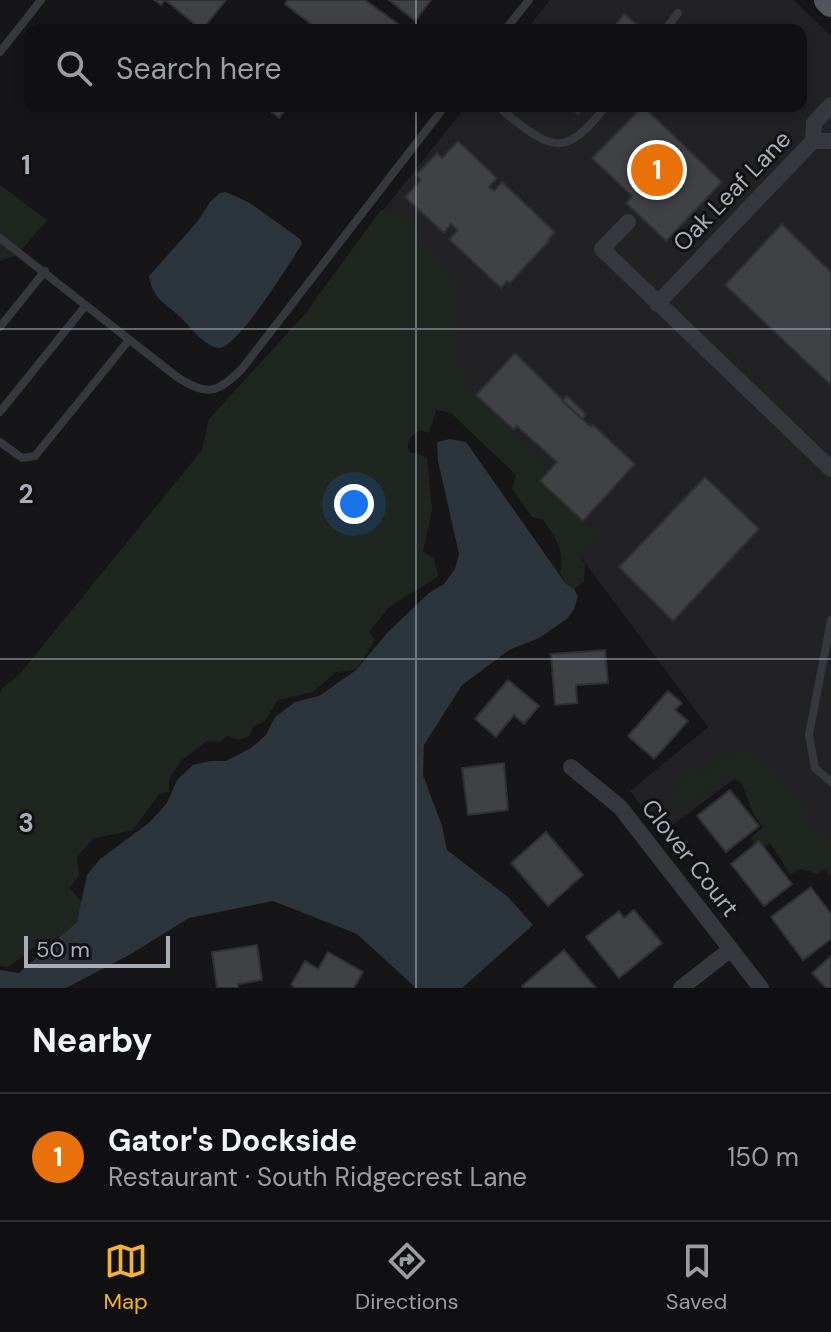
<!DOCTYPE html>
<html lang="en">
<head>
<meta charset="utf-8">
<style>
  :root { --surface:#101012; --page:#19191b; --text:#f1f3f6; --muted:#9c9d9f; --line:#303032; --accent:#f2b134 }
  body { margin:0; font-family:"DM Sans",sans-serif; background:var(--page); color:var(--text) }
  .scale { position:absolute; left:24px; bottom:20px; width:146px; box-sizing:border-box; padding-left:8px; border:4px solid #a8adb8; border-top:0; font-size:22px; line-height:28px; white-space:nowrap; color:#a8adb8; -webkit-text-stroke:6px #111113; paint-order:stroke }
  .you { position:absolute; left:354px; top:504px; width:28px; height:28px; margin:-20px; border:6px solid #fff; border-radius:50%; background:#1a73e8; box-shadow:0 0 0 12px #1a73e833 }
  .badge { display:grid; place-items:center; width:52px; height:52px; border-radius:50%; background:var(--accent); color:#fff; font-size:26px; font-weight:700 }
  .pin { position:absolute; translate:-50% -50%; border:4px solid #fff; box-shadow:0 2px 8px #0006 }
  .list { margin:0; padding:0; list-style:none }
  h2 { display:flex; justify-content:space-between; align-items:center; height:104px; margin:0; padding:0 32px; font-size:34px }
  h2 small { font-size:26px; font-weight:400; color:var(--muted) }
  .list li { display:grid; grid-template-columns:52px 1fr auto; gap:24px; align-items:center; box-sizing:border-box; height:128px; padding:0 32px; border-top:2px solid var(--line) }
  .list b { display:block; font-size:30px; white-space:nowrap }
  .list p { margin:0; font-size:26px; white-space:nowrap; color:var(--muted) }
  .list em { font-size:26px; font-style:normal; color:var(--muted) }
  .icon { flex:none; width:44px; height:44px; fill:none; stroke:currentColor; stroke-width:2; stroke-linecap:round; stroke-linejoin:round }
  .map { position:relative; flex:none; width:831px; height:988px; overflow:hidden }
  .search { position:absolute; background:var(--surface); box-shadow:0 4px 12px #0003; left:24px; right:24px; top:24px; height:88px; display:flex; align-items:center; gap:20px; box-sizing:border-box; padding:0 28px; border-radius:16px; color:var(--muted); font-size:30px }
  .sheet { height:232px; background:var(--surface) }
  nav { display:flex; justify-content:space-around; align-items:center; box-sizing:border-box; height:112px; border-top:2px solid var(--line); background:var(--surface); font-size:22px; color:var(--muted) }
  nav a { display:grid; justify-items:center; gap:4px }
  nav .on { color:var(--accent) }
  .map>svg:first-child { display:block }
</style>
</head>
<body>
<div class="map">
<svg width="831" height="988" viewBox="0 0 831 988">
  <rect width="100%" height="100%" fill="#161618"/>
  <path fill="#222225" d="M 550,0 L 794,0 L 831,36 L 831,877 L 746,770 L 662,833 L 630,791 L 708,727 L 351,251 L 466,106 L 801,106 L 801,30 L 526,30 Z"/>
  <path fill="#1e261f" d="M 0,185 L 47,220 L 17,255 L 0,261 Z
    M 381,210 L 397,210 L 456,277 L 458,357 L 472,393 L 543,458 L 545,474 L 539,482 L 589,527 L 597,524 L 602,530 L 601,537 L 581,559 L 585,564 L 584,582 L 574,589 L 566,584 L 560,573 C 564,549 557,538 542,519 L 532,517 L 512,489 L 516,475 L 451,413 L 436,410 L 429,433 L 420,430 C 411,435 406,441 409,452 L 427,457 L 432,510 L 423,552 L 434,558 L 438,575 L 433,580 L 389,607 L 369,632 L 375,640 L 356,670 L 336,672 L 313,692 L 278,700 L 265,721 L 253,727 L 250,736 L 240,740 L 227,736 L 220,742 L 207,741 L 181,761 L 169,779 L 169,792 L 160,793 L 133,830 L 93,839 L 77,857 L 79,875 L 70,888 L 83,904 L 77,922 L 46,949 L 34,947 L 9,967 L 0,966 L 0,694 L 2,688 L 19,675 L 202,450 L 209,419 L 305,314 Z
    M 750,751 L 777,772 L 786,791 L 802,800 L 808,811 L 809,823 L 814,828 L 822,829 L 831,841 L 831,871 L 828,867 L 817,874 L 802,869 L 790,874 L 770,843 L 756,853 L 751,837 L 763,827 L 754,815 L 741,782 L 728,777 L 679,811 L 670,796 L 689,767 L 709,770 L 720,754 Z"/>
  <path fill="#2c353c" d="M 226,192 L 250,203 L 300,239 L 302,244 C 291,261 237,349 219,348 C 207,347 193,331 186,323 C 169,303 154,304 149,276 L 198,221 L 210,202 L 220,193 Z
    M 450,439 L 466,442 L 566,584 L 574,589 L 578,596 L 574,609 L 567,619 L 539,638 L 509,650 L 462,685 L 424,745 L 423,775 L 442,826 L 447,850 L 508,897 L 533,925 L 462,988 L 416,988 L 357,934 L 273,901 L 189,918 L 131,954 L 66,988 L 0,988 L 0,970 L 19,973 L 77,922 L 87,875 L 99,860 L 150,822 L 167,803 L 177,780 L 193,765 L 210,761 L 226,761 L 251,748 L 266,735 L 275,717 L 295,702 L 319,696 L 356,670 L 388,632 L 429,593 L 444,584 L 455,569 L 459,554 L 438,461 L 437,442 Z"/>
  <path fill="#404145" stroke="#303034" stroke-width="2" d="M 154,0 L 226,0 L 202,30 L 165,0 L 161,5 Z
    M 287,0 L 365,0 L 405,29 L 319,30 L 285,4 Z
    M 389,0 L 431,0 L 415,21 Z
    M 624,14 L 644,30 L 612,30 Z
    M 263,106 L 289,106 L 279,118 Z
    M 570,106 L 585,106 L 578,115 Z
    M 643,106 L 722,182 L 666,241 L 626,203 L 632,196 L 592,158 Z
    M 458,141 L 497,178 L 489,187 L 494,191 L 502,182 L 555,232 L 548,240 L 549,241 L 510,283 L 507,281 L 501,288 L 449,239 L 458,230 L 451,224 L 444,233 L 405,197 L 421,180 L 416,175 L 437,153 L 442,158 Z
    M 782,224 L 831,272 L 831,385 L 725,285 Z
    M 515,353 L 582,419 L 591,427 L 593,425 L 635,464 L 583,521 L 540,481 L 557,462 L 517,426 L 514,430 L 476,395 Z
    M 567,396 L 586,414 L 582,419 L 562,401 Z
    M 705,477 L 759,529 L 673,621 L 619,567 Z
    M 605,650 L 608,683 L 576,685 L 577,703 L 555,705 L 551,654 Z
    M 508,680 L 539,706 L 524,724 L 514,715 L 496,737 L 475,719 Z
    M 668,691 L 682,703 L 675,710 L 688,721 L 654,759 L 628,736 Z
    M 504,763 L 508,810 L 468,815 L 462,768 Z
    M 730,790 L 759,826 L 726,852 L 697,816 Z
    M 546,832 L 583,875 L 548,906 L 511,863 Z
    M 759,841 L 792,884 L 764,906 L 731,864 Z
    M 811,887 L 831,914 L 831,939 L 803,960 L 771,917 Z
    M 634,910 L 662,943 L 619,978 L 586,937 L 619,911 L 624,918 Z
    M 257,945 L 262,980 L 238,984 L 238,988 L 217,988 L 212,952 Z
    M 564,950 L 596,988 L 523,988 L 522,986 Z
    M 328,952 L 363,972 L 354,988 L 296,988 L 291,985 L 305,961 L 318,969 Z
    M 831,956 L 831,988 L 826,988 L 812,973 Z"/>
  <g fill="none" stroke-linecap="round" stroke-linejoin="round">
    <path stroke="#37383d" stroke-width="8" d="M 505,30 L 529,0
      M 665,30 L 678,13
      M 0,52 L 41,0
      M 504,112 C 553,151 565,158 606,106
      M 0,238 L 177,377 C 207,396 216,394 241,370 L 445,106
      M 0,327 L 45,271
      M 0,412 L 86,305
      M 0,442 L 22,458 L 35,456 L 129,340
      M 831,620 L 809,735 L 815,768 L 831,782"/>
    <path stroke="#37383d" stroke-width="16" d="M 813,141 L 831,141
      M 628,222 L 602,249 L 831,469
      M 657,304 L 813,141 L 814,123 L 831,105
      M 571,767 L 620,807 L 761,988
      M 681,988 L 731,949"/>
    <path stroke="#53555c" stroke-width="26" d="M 827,0 L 831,4"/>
  </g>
  <path fill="none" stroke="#a8adb8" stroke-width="2" stroke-opacity="0.55" d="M 416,0 L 416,30M 416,106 L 416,988M 0,329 L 831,329M 0,659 L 831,659"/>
  <g text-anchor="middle" stroke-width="6" stroke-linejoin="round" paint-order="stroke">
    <g font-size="24" fill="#a8adb8" stroke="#111113">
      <text transform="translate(732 191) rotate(-46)" y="8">Oak Leaf Lane</text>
      <text transform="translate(690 858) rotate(52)" y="8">Clover Court</text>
    </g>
  </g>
  <g font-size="26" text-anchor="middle" font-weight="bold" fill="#a8adb8" stroke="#111113" stroke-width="6" stroke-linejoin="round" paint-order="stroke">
    <text x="26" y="174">1</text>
    <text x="26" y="503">2</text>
    <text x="26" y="832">3</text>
  </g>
</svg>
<div class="scale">50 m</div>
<div class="you"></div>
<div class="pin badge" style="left:657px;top:170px;background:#e8710a">1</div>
<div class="search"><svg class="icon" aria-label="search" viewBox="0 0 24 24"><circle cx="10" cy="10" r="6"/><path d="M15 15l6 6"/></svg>Search here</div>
</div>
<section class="sheet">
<h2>Nearby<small></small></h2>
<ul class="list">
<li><span class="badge" style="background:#e8710a">1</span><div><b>Gator's Dockside</b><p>Restaurant · South Ridgecrest Lane</p></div><em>150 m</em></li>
</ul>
</section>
<nav>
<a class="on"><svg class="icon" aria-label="map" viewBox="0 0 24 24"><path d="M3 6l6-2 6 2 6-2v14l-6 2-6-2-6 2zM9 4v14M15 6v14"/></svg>Map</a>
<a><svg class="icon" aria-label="directions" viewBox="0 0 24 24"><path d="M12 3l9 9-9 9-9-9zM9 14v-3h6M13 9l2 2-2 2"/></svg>Directions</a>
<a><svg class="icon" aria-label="saved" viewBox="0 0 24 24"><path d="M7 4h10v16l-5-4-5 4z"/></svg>Saved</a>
</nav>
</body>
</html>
